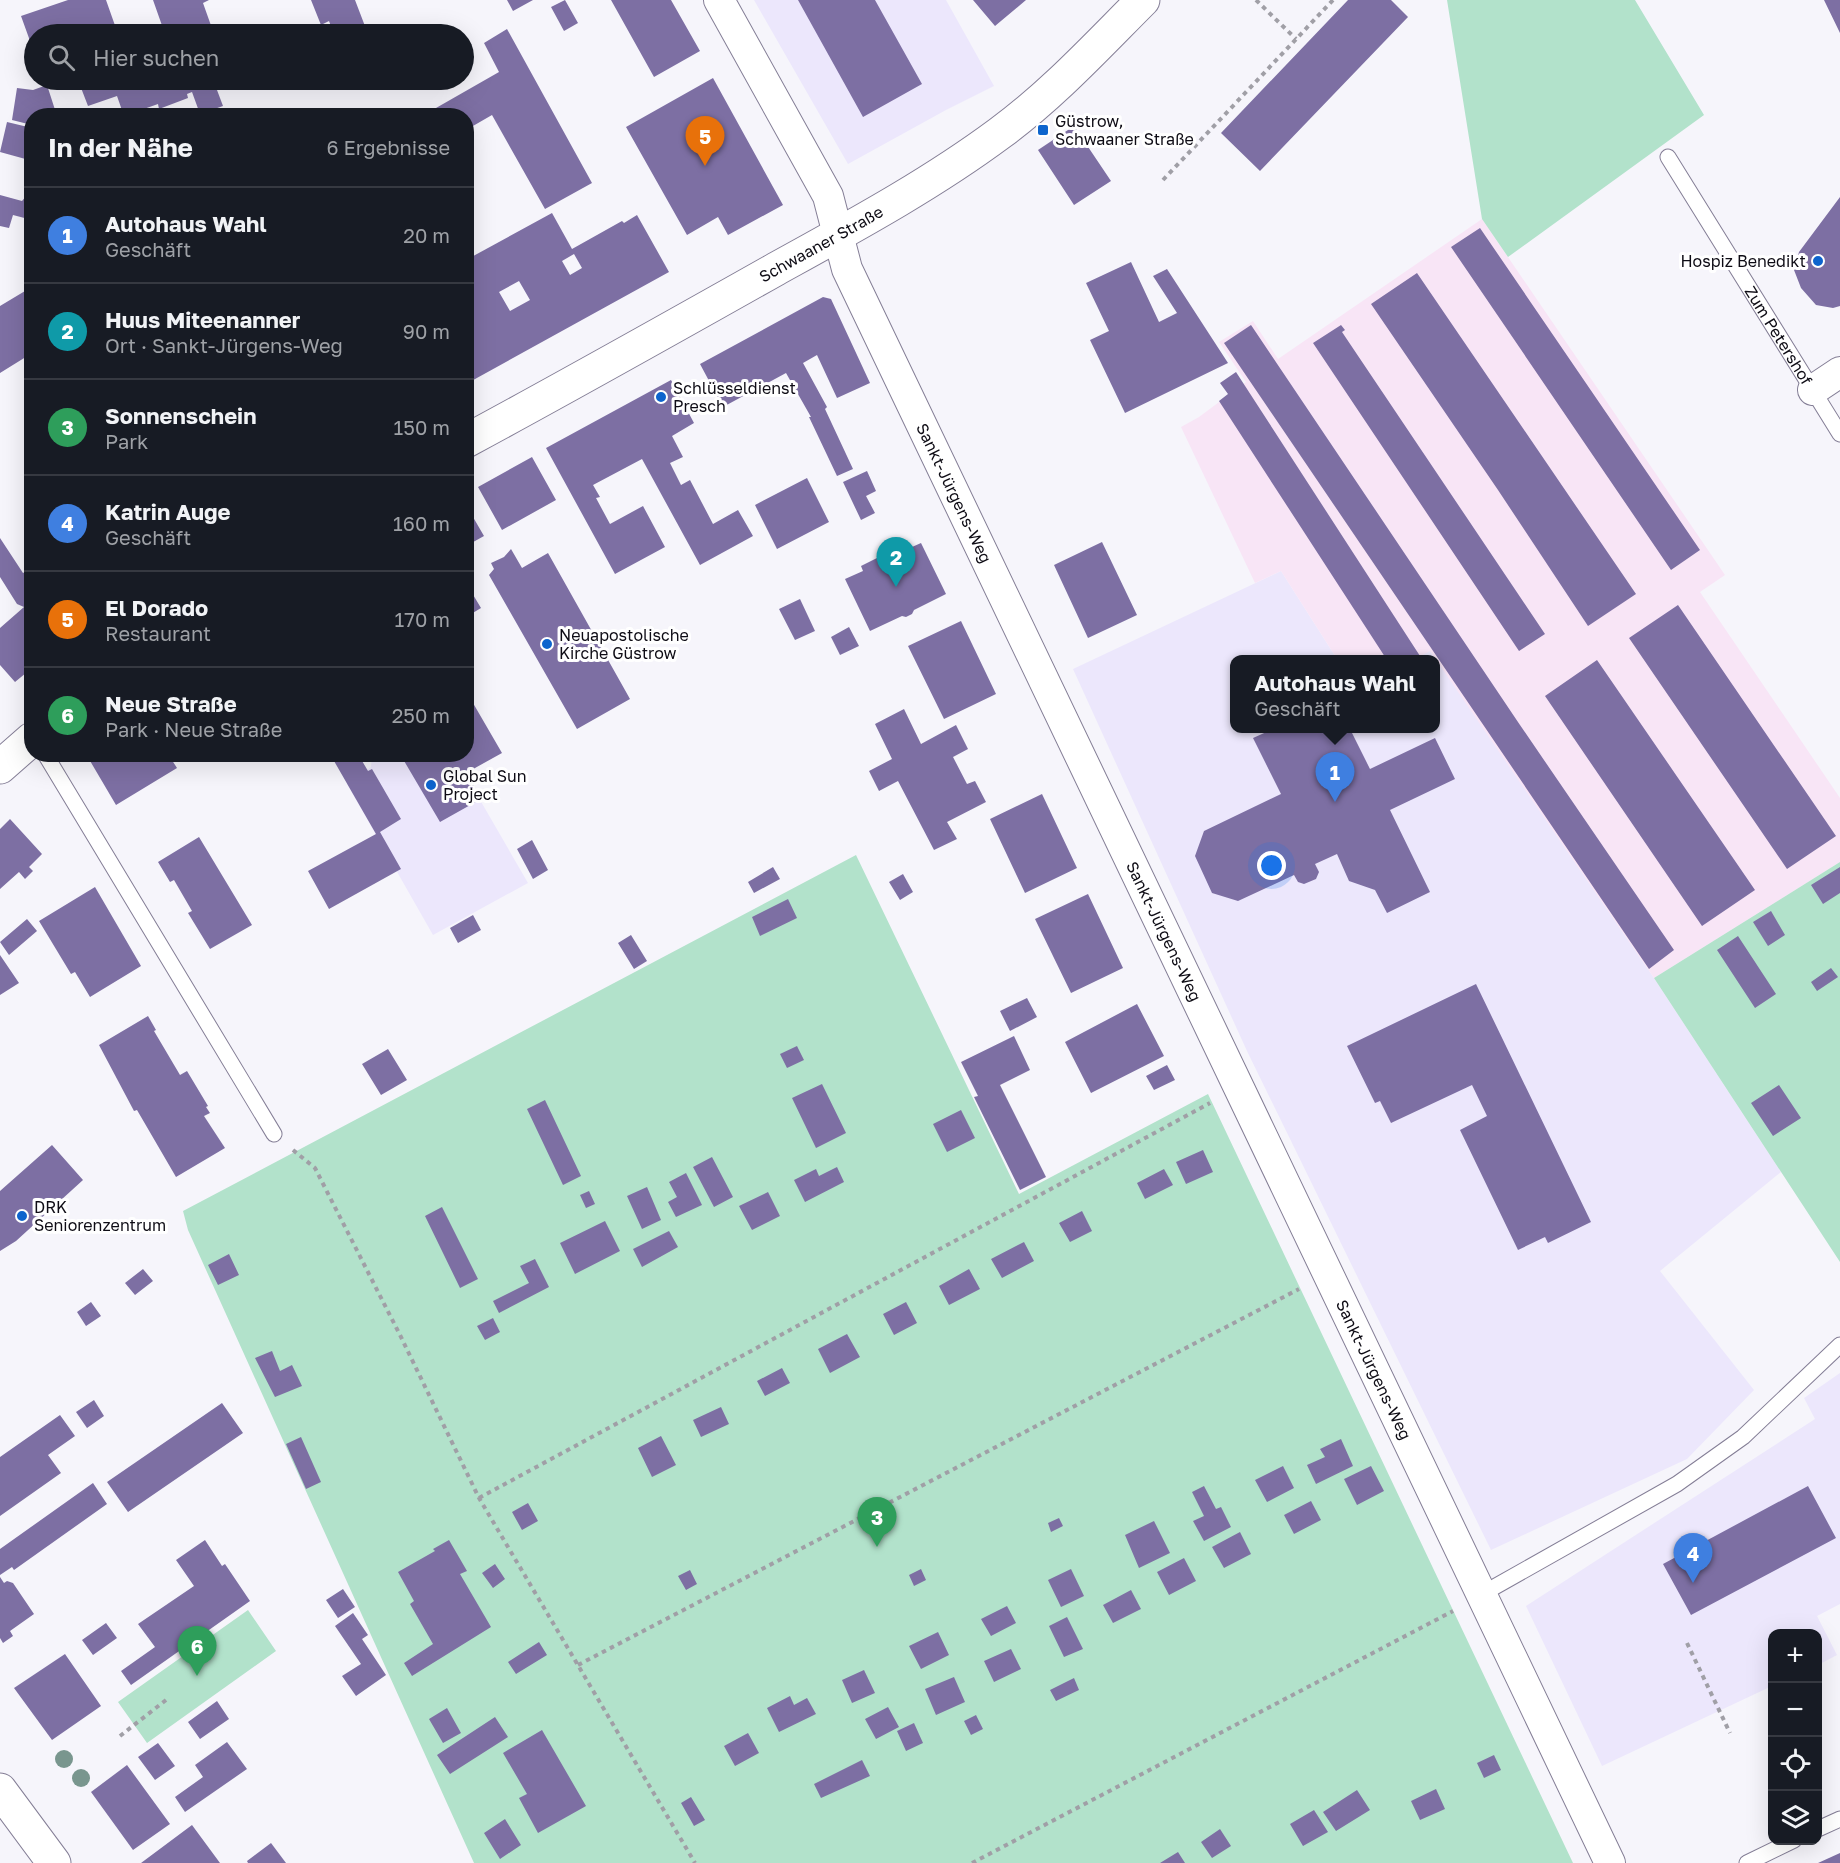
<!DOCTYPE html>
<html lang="de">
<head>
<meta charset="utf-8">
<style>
  :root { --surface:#171b24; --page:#242831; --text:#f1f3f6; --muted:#9ea1a6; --line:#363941; --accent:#0d64cd }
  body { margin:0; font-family:"Golos Text",sans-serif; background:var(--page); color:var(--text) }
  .controls { position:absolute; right:18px; bottom:18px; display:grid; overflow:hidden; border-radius:12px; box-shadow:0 6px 24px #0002 }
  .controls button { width:54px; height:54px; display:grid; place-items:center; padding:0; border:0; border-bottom:2px solid var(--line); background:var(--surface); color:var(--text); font:30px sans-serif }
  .you { position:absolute; left:1272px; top:866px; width:21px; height:21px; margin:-15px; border:4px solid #fff; border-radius:50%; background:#1a73e8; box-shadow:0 0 0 9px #1a73e833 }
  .badge { display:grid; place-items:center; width:39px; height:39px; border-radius:50%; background:var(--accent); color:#fff; font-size:20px; font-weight:700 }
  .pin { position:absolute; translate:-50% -50px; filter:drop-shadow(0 2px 3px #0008) }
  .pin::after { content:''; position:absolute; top:32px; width:21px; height:18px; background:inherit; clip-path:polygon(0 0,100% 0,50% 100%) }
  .popup { position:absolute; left:1230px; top:655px; width:210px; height:78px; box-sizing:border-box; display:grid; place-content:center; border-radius:12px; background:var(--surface); filter:drop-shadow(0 2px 4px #0005); font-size:20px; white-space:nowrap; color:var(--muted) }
  .popup b { font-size:22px; color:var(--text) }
  .popup::after { content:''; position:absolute; left:50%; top:100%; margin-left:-12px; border:12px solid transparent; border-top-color:var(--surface) }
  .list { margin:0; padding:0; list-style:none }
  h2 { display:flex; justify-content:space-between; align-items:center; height:78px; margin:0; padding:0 24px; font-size:26px }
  h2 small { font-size:20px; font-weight:400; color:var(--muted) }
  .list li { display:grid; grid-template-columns:39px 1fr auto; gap:18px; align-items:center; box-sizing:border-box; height:96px; padding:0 24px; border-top:2px solid var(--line) }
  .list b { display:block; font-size:22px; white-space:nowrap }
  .list p { margin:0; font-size:20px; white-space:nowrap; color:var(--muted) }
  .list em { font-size:20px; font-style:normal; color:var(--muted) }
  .icon { flex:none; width:33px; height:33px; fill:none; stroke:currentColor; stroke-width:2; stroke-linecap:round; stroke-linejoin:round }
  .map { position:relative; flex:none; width:1840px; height:1863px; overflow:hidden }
  .search { position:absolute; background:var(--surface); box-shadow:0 6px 24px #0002; left:24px; top:24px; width:450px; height:66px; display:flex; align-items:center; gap:15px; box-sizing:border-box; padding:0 21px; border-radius:33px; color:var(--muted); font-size:22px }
  .panel { position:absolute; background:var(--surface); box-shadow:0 6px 24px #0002; left:24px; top:108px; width:450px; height:654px; border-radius:24px }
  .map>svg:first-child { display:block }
</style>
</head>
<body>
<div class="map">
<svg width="1840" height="1863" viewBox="0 0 1840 1863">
  <rect width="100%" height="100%" fill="#f6f5fb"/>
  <path fill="#ece7fc" d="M 754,0 L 946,0 L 994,86 L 946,110 L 848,164 Z
    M 1281,571 L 1337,659 L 1234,660 L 1234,728 L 1436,728 L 1436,660 L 1415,659 L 1430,650 L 1654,978 L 1781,1172 L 1660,1271 L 1754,1390 L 1687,1459 L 1491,1550 L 1247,1051 L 1073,669 Z
    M 372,755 L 454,755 L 528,883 L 433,935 L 347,784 L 371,767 Z
    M 1840,1373 L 1840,1604 L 1817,1616 L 1837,1655 L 1818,1665 L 1818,1634 L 1772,1634 L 1772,1686 L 1602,1766 L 1526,1606 L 1815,1419 L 1804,1398 Z"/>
  <path fill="#f8e5f6" d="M 1482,219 L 1725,575 L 1700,592 L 1840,798 L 1840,862 L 1654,978 L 1430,651 L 1415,659 L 1337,659 L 1281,571 L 1255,583 L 1181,427 L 1199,417 L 1246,382 L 1219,342 L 1253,321 L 1278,359 Z"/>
  <path fill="#b2e2cb" d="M 1447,0 L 1635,0 L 1704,115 L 1508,257 L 1482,219 Z
    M 856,855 L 1019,1194 L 1208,1094 L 1573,1863 L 474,1863 L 188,1230 L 183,1211 Z
    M 1840,862 L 1840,1262 L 1654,978 Z
    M 248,1610 L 276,1651 L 147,1743 L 118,1702 Z"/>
  <path fill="#7d6fa3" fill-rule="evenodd" d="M 68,0 L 106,0 L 118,34 L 34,34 L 34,52 L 21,16 Z
    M 153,0 L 209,0 L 203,3 L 214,34 L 165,34 Z
    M 311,0 L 355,0 L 368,34 L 334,34 L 329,21 L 321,25 Z
    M 507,0 L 533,0 L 513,11 Z
    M 565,0 L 578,23 L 564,31 L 551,7 Z
    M 611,0 L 671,0 L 700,51 L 654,77 Z
    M 798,0 L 875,0 L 922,84 L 863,117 Z
    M 973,0 L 1026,0 L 995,26 Z
    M 1348,0 L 1391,0 L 1408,17 L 1260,171 L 1221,133 Z
    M 1824,0 L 1840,0 L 1840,33 Z
    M 507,29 L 592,183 L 545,209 L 492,115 L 466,130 L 466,116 L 422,116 L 499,72 L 484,43 Z
    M 713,78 L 783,205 L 728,235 L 718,217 L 687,235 L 626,127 Z
    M 78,80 L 221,80 L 214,82 L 223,106 L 200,114 L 192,92 L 187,94 L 188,98 L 159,109 L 158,104 L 124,116 L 117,96 L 88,106 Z
    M 47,85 L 57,116 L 32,116 L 32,125 L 12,120 L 17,88 L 33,90 Z
    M 313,108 L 318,116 L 301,116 Z
    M 7,122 L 32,128 L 32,151 L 29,160 L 0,152 Z
    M 1074,126 L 1111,181 L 1074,205 L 1038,150 Z
    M 32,189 L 32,220 L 13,215 L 9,228 L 0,226 L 0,195 L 22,201 Z
    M 1840,197 L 1840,306 L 1833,308 L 1816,305 L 1801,288 L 1794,270 L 1799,252 Z
    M 552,213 L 572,249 L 622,221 L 624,223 L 637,215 L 669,272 L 466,384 L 466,260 ZM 574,254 L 582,268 L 570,275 L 562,261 ZM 519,281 L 530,300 L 510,311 L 499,292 Z
    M 1480,228 L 1700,550 L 1671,570 L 1451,247 Z
    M 1131,262 L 1159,322 L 1177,313 L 1153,276 L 1167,269 L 1228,363 L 1125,413 L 1090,340 L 1109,331 L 1086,283 Z
    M 1417,273 L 1636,594 L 1588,626 L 1498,490 L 1371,304 Z
    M 25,291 L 32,302 L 32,359 L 29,355 L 0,373 L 0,306 Z
    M 823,297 L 831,299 L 870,383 L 837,398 L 817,355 L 803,363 L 827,407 L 825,409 L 853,469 L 837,476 L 809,417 L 811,417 L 786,373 L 723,407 L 700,364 Z
    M 1251,325 L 1520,725 L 1674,950 L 1649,969 L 1224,343 Z
    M 1341,325 L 1345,330 L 1342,332 L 1545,634 L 1519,651 L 1313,343 Z
    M 1236,372 L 1420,656 L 1416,660 L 1387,660 L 1219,401 L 1228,394 L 1220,383 Z
    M 671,380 L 694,423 L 672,436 L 683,457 L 670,463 L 681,485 L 690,480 L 713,524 L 738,510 L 753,536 L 700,565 L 642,459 L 593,485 L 600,497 L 596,498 L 610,524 L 643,506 L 665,547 L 615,574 L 546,448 Z
    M 532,457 L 556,500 L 502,530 L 478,487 Z
    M 867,471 L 876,491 L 866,496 L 875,513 L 861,520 L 843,482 Z
    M 807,478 L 829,522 L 777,549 L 755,505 Z
    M 466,505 L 484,536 L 466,546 Z
    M 0,538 L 23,573 L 32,568 L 32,668 L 15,682 L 0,665 L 0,628 L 24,607 L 17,604 L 0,577 Z
    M 1102,542 L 1137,615 L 1088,638 L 1054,565 Z
    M 921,543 L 946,594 L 914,610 L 912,614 L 906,617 L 902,616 L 870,631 L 845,579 L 863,571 L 861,566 L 901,546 L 903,551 Z
    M 511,549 L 522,568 L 548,553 L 630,699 L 577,729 L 489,575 L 494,569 L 491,563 L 504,557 Z
    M 466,583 L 481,608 L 466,617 Z
    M 800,599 L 815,631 L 795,640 L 779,609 Z
    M 1678,605 L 1836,836 L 1787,869 L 1629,638 Z
    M 961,621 L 996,694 L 944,719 L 908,646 Z
    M 849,627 L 859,646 L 840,655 L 831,637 Z
    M 1597,660 L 1755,890 L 1702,926 L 1545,696 Z
    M 466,691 L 502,753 L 466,773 L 481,799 L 440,822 L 400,754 L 466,754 Z
    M 904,709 L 921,744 L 956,725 L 968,749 L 953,757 L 967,784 L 975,781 L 986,802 L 947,822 L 957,839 L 934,850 L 898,781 L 879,791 L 869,771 L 892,759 L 875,724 Z
    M 1273,729 L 1350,729 L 1370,769 L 1435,738 L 1455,779 L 1390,810 L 1430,892 L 1387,913 L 1375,890 L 1349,881 L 1337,854 L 1315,864 L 1319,872 L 1316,879 L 1304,884 L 1298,882 L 1294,875 L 1238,901 L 1212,893 L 1195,856 L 1204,831 L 1281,794 L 1253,738 Z
    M 86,754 L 168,754 L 177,768 L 116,805 Z
    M 330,754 L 358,754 L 368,771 L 372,769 L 401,819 L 380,832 L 401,869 L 329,909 L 308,871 L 376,834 Z
    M 1042,794 L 1077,868 L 1025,893 L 990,819 Z
    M 10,819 L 42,854 L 29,867 L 33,871 L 25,879 L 19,872 L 0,889 L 0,829 Z
    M 199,837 L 252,925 L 210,949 L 188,913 L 192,911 L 174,880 L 170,882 L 158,862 Z
    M 532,840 L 548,870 L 533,879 L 517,849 Z
    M 773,867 L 780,879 L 754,893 L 748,882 Z
    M 1840,867 L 1840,893 L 1823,904 L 1811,885 Z
    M 903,874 L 913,892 L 900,900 L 889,882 Z
    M 95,887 L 141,966 L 90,997 L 75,972 L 71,974 L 39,921 Z
    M 1088,894 L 1123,968 L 1071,993 L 1035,919 Z
    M 788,899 L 797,918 L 760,936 L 752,917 Z
    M 1771,911 L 1785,935 L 1768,946 L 1753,922 Z
    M 473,915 L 481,930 L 458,943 L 450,928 Z
    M 27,919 L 37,931 L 9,955 L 0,942 Z
    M 631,935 L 647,961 L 634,969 L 618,943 Z
    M 1738,936 L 1776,994 L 1755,1008 L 1717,950 Z
    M 0,955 L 19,983 L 0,995 Z
    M 1831,968 L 1838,977 L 1817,991 L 1811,982 Z
    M 1476,984 L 1591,1222 L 1548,1243 L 1545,1237 L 1518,1250 L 1460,1130 L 1487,1116 L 1472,1085 L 1391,1123 L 1380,1101 L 1375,1103 L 1347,1046 Z
    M 1027,998 L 1037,1017 L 1010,1031 L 1000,1011 Z
    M 1137,1004 L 1164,1056 L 1091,1093 L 1065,1042 Z
    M 148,1016 L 156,1030 L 154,1031 L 180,1075 L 187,1071 L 208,1106 L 206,1107 L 210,1113 L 204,1116 L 225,1148 L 176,1177 L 137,1110 L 134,1111 L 99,1045 Z
    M 1014,1036 L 1030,1070 L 1000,1085 L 1046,1177 L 1020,1190 L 974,1097 L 978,1096 L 961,1062 Z
    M 797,1046 L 804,1060 L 787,1068 L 780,1054 Z
    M 388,1049 L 407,1080 L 381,1095 L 362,1064 Z
    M 1167,1065 L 1175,1080 L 1154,1090 L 1146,1076 Z
    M 822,1084 L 846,1133 L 816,1148 L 792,1098 Z
    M 1779,1085 L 1801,1118 L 1773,1136 L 1751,1103 Z
    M 545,1100 L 581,1176 L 563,1185 L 527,1109 Z
    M 961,1110 L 975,1138 L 947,1152 L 933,1124 Z
    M 52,1145 L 83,1180 L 16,1241 L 0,1251 L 0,1191 Z
    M 1203,1150 L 1213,1172 L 1186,1184 L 1176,1162 Z
    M 712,1157 L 733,1197 L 714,1207 L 693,1167 Z
    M 837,1167 L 844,1182 L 805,1202 L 794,1180 L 816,1169 L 819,1176 Z
    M 1164,1169 L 1173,1185 L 1145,1199 L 1137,1183 Z
    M 686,1173 L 702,1205 L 676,1217 L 668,1202 L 677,1197 L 669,1182 Z
    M 647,1187 L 661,1220 L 642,1229 L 627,1196 Z
    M 589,1191 L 595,1204 L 586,1208 L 580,1195 Z
    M 768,1192 L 780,1216 L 752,1230 L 739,1206 Z
    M 442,1207 L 478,1279 L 460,1288 L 425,1216 Z
    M 1082,1211 L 1092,1231 L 1070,1242 L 1059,1223 Z
    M 605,1221 L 620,1251 L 575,1274 L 560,1243 Z
    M 669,1231 L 678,1247 L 642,1267 L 633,1249 Z
    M 1024,1242 L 1034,1261 L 1002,1278 L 991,1259 Z
    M 229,1254 L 239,1275 L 218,1285 L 208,1265 Z
    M 535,1259 L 549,1287 L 499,1313 L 493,1301 L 529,1283 L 520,1266 Z
    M 143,1269 L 153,1281 L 135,1295 L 125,1283 Z
    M 969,1269 L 980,1289 L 949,1305 L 939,1286 Z
    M 91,1302 L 101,1316 L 86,1326 L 77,1312 Z
    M 906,1302 L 917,1323 L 894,1335 L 883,1314 Z
    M 493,1318 L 500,1332 L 485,1340 L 477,1326 Z
    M 847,1334 L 860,1357 L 830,1373 L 818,1349 Z
    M 272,1351 L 280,1371 L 292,1365 L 302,1386 L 275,1397 L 255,1358 Z
    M 782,1368 L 790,1383 L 765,1396 L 757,1381 Z
    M 94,1400 L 104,1416 L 87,1428 L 76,1412 Z
    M 222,1403 L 243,1433 L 128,1512 L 107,1482 Z
    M 721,1407 L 729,1424 L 701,1437 L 693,1420 Z
    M 60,1415 L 75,1436 L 48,1455 L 61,1473 L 0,1516 L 0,1457 Z
    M 661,1436 L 676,1465 L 652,1477 L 638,1448 Z
    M 301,1437 L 321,1482 L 306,1489 L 286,1444 Z
    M 1341,1439 L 1353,1466 L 1316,1484 L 1307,1465 L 1325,1457 L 1320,1449 Z
    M 1283,1466 L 1294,1488 L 1267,1502 L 1255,1480 Z
    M 1371,1466 L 1384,1491 L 1357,1505 L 1344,1479 Z
    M 93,1483 L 107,1504 L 14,1570 L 12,1567 L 0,1575 L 0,1549 Z
    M 1204,1486 L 1216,1509 L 1221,1507 L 1231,1527 L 1204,1541 L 1193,1521 L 1204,1516 L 1192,1492 Z
    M 1808,1486 L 1836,1538 L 1691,1615 L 1663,1564 Z
    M 1311,1501 L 1321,1520 L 1294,1534 L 1284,1515 Z
    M 528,1503 L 538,1521 L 522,1530 L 512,1512 Z
    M 1059,1518 L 1063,1526 L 1051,1532 L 1048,1523 Z
    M 1154,1521 L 1170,1553 L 1139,1568 L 1125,1535 Z
    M 1240,1532 L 1251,1554 L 1224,1568 L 1212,1547 Z
    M 205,1540 L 222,1566 L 225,1564 L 250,1601 L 131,1685 L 121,1671 L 155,1647 L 138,1624 L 194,1586 L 176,1560 Z
    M 449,1540 L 467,1571 L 460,1574 L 491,1627 L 412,1676 L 404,1663 L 433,1644 L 410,1604 L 414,1601 L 398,1572 L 435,1551 L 433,1549 Z
    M 1184,1558 L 1196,1581 L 1169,1595 L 1157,1572 Z
    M 495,1564 L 505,1579 L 493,1588 L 482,1573 Z
    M 921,1569 L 926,1580 L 914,1586 L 909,1575 Z
    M 1071,1569 L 1084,1596 L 1061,1607 L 1048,1580 Z
    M 690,1570 L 697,1584 L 686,1590 L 678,1576 Z
    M 0,1577 L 4,1583 L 7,1581 L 13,1583 L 34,1614 L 10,1631 L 13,1636 L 3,1643 L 0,1638 Z
    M 343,1589 L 355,1607 L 338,1618 L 326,1600 Z
    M 1131,1590 L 1141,1609 L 1113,1623 L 1103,1605 Z
    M 1007,1606 L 1016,1623 L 991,1636 L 981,1619 Z
    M 353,1613 L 368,1635 L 362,1639 L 386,1675 L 356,1696 L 342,1676 L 361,1664 L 335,1626 Z
    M 1067,1617 L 1083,1649 L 1064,1657 L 1049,1626 Z
    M 106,1623 L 117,1638 L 93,1655 L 82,1640 Z
    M 938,1632 L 949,1655 L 921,1669 L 909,1646 Z
    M 539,1642 L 547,1655 L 516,1674 L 508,1662 Z
    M 1011,1649 L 1021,1669 L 994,1682 L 984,1661 Z
    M 65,1654 L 101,1706 L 52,1740 L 14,1688 Z
    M 864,1670 L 875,1693 L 852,1703 L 842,1680 Z
    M 954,1677 L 965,1702 L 936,1715 L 925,1689 Z
    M 1074,1678 L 1079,1690 L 1056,1701 L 1050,1690 Z
    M 790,1696 L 794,1705 L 807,1698 L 816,1714 L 779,1732 L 767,1708 Z
    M 217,1701 L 229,1719 L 200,1739 L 188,1722 Z
    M 888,1707 L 899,1727 L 876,1739 L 865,1719 Z
    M 447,1708 L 461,1733 L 443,1743 L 429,1719 Z
    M 976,1715 L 983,1729 L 971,1735 L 964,1721 Z
    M 495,1717 L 508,1737 L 450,1774 L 437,1755 Z
    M 914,1723 L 923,1743 L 906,1751 L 897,1731 Z
    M 542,1730 L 586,1806 L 538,1833 L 519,1798 L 527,1794 L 503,1753 Z
    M 748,1733 L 759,1753 L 735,1766 L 724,1746 Z
    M 227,1742 L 247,1769 L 185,1812 L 175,1797 L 203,1777 L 195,1765 Z
    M 158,1743 L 175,1766 L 155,1780 L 138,1757 Z
    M 1494,1755 L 1501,1770 L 1484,1778 L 1477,1763 Z
    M 862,1760 L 870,1776 L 821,1798 L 814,1784 Z
    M 127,1765 L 170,1824 L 133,1850 L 91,1792 Z
    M 1436,1789 L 1445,1809 L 1420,1820 L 1411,1801 Z
    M 1357,1790 L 1370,1810 L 1336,1831 L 1323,1812 Z
    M 691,1797 L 705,1820 L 694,1826 L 681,1803 Z
    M 1314,1810 L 1328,1832 L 1303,1846 L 1290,1824 Z
    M 505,1819 L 521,1845 L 500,1859 L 484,1833 Z
    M 192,1825 L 220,1863 L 141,1863 Z
    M 1220,1829 L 1231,1846 L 1212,1858 L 1201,1842 Z
    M 271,1843 L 286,1863 L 248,1863 L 247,1861 Z
    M 1178,1852 L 1185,1863 L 1160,1863 Z
    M 1840,1853 L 1840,1863 L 1818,1863 Z"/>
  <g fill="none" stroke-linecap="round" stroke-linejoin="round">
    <defs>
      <g id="lane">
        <path id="s1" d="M 1668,157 L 1840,434"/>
        <path d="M 45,754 L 274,1134"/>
        <path d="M 1482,1594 L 1677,1484 L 1743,1437 L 1840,1345"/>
        <path d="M 1818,1829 L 1840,1819"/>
        <path d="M 1747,1863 L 1794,1840"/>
      </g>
      <g id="street">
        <path id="s2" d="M 719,0 L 828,196 L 847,269 L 1610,1863"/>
        <path d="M 1813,390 L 1840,372"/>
      </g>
      <g id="secondary">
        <path id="s3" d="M 466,441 C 570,385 673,327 776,269 C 852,227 930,185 1000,133 C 1052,95 1097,46 1143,0"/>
        <path d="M 0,767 L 32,739"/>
        <path d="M 0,1790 L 54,1863"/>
      </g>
    </defs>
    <use href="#lane" stroke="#847e96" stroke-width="17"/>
    <use href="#street" stroke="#847e96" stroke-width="32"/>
    <use href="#secondary" stroke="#847e96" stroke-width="35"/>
    <path stroke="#a09fa6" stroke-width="4" stroke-dasharray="4.5 4.5" stroke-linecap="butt" d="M 1256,0 L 1296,39
      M 1163,180 L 1333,0
      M 293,1150 L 315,1168 L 400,1335 L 479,1498 L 695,1863
      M 479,1498 L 1210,1103
      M 1687,1643 L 1730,1733
      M 578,1665 L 1299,1289
      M 120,1736 L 166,1700
      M 972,1863 L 1453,1611"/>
    <use href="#lane" stroke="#fff" stroke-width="15"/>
    <use href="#street" stroke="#fff" stroke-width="30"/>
    <use href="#secondary" stroke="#fff" stroke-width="33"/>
  </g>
  <g fill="#79968e">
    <circle cx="64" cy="1759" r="9"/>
    <circle cx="81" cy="1778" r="9"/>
  </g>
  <g fill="#0d64cd" stroke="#fff" stroke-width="2">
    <rect x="1037" y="124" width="12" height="12" rx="3"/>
    <circle cx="1818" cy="261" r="6"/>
    <circle cx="661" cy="397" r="6"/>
    <circle cx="547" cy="644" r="6"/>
    <circle cx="431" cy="785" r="6"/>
    <circle cx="22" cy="1216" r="6"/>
  </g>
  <g text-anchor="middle" stroke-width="6" stroke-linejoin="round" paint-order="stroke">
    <g font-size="16" fill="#0e0c15" stroke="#fff" text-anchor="start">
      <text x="1055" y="127">Güstrow,<tspan x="1055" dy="18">Schwaaner Straße</tspan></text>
      <text x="1806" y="267" text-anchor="end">Hospiz Benedikt</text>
      <text x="673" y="394">Schlüsseldienst<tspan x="673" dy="18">Presch</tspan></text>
      <text x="559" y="641">Neuapostolische<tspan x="559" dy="18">Kirche Güstrow</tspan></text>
      <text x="443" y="782">Global Sun<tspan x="443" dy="18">Project</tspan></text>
      <text x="34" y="1213">DRK<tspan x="34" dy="18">Seniorenzentrum</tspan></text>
    </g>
    <g font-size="16" fill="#0e0c15" stroke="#fff">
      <text dy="6" stroke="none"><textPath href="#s3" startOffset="406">Schwaaner Straße</textPath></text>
      <text dy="6" stroke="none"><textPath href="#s1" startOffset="210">Zum Petershof</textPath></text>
      <text dy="6" stroke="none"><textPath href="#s2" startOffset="548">Sankt-Jürgens-Weg</textPath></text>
      <text dy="6" stroke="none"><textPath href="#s2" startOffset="1034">Sankt-Jürgens-Weg</textPath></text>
      <text dy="6" stroke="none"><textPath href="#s2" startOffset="1520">Sankt-Jürgens-Weg</textPath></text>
    </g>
  </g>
</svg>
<div class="controls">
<button>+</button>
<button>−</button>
<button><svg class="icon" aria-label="locate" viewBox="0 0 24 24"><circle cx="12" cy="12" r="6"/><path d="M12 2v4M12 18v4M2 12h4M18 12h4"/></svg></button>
<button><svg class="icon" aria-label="layers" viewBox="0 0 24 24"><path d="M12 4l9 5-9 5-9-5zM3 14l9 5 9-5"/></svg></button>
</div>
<div class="you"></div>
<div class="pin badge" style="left:1335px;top:802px;background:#3f7fe0">1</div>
<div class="popup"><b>Autohaus Wahl</b>Geschäft</div>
<div class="pin badge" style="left:896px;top:587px;background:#0f9aa8">2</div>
<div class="pin badge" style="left:877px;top:1547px;background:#2e9e5b">3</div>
<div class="pin badge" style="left:1693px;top:1583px;background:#3f7fe0">4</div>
<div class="pin badge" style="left:705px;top:166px;background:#e8710a">5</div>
<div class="pin badge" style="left:197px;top:1676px;background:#2e9e5b">6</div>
<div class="search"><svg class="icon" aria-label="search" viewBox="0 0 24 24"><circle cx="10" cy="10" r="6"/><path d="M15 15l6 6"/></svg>Hier suchen</div>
<section class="panel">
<h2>In der Nähe<small>6 Ergebnisse</small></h2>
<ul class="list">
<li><span class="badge" style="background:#3f7fe0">1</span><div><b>Autohaus Wahl</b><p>Geschäft</p></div><em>20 m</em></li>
<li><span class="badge" style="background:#0f9aa8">2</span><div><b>Huus Miteenanner</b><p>Ort · Sankt-Jürgens-Weg</p></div><em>90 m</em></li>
<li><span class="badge" style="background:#2e9e5b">3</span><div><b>Sonnenschein</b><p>Park</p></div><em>150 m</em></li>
<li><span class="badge" style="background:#3f7fe0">4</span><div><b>Katrin Auge</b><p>Geschäft</p></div><em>160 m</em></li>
<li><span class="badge" style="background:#e8710a">5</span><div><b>El Dorado</b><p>Restaurant</p></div><em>170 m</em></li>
<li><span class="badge" style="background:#2e9e5b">6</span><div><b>Neue Straße</b><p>Park · Neue Straße</p></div><em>250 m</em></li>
</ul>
</section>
</div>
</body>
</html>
